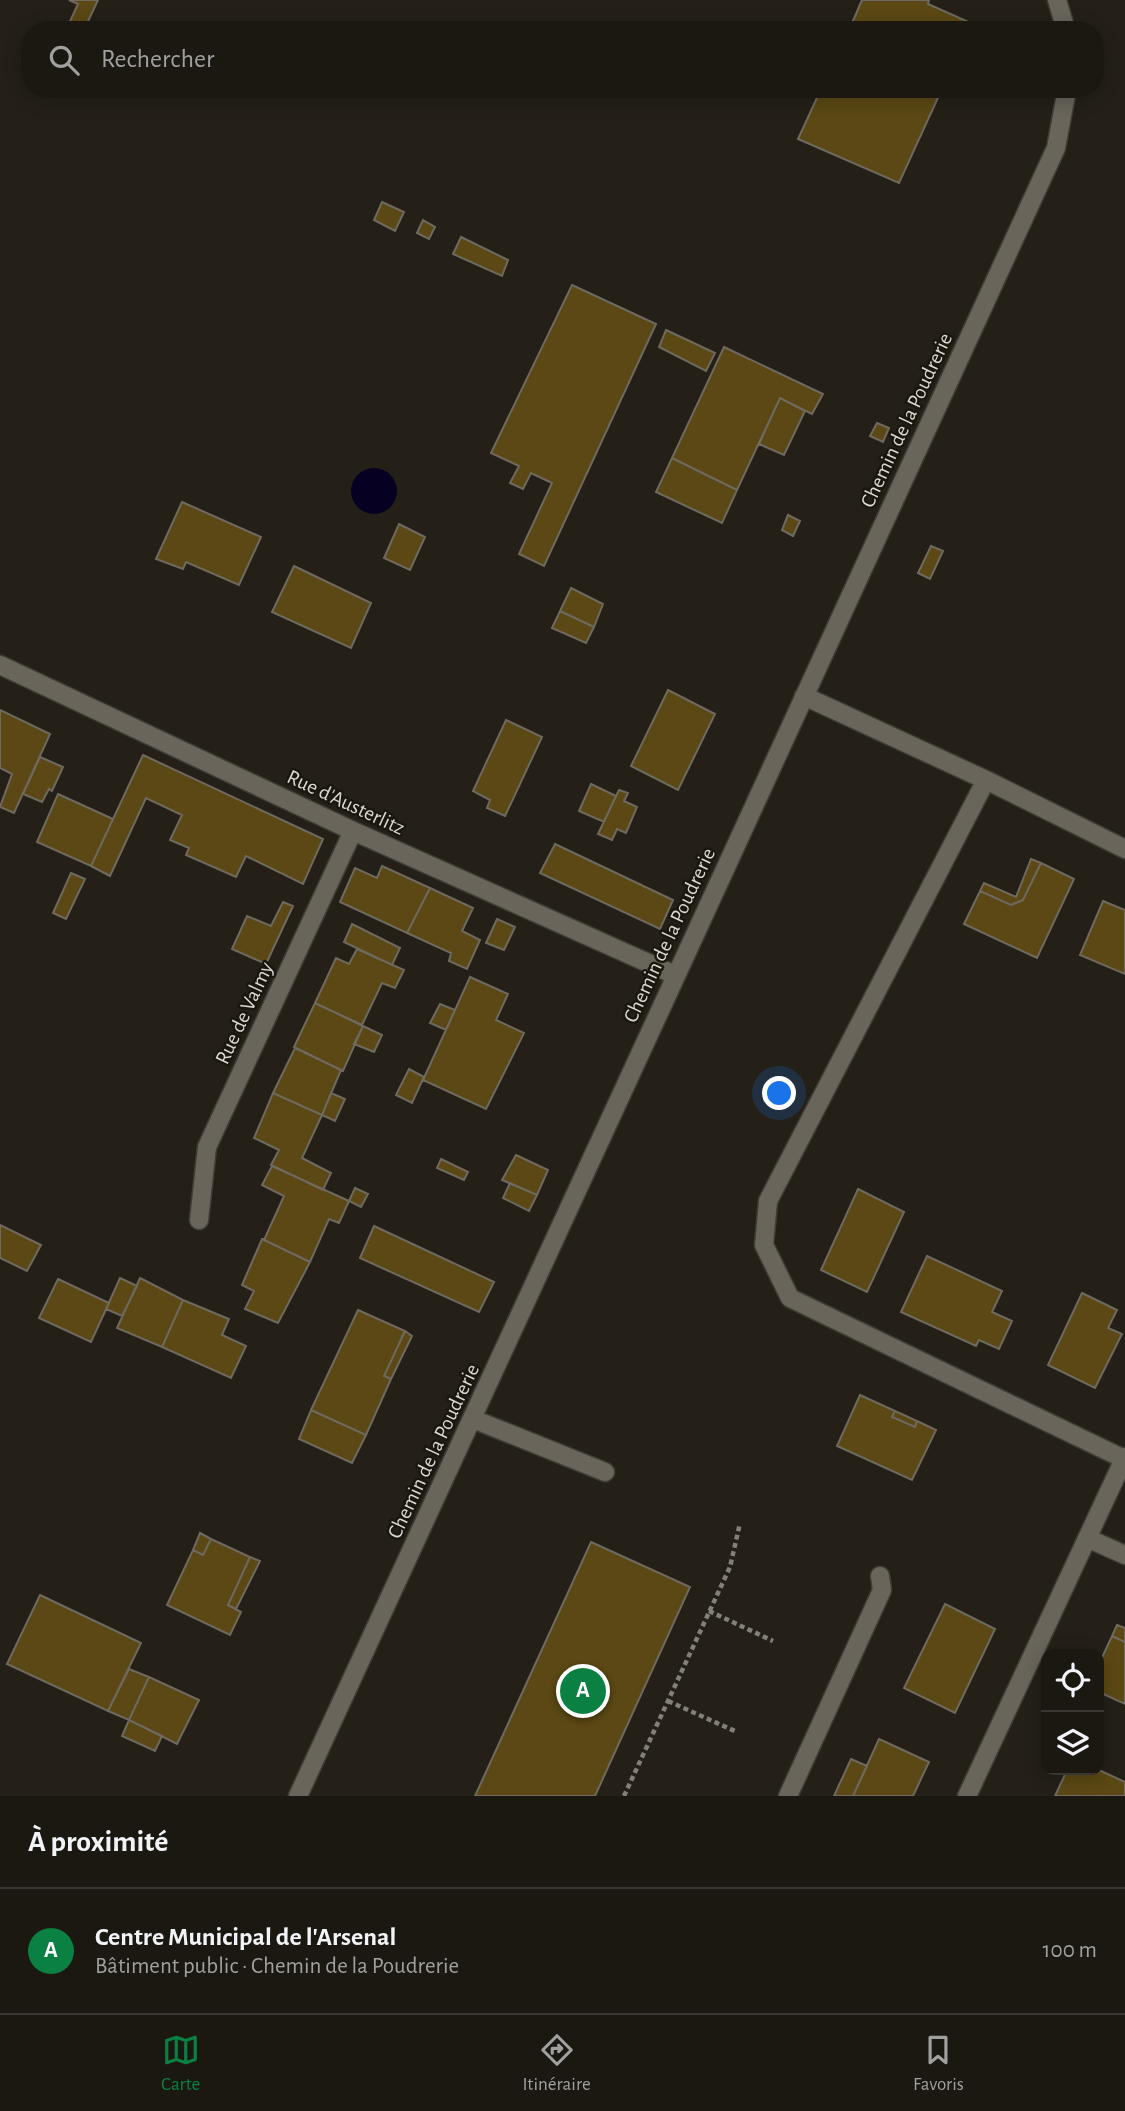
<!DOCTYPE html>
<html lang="fr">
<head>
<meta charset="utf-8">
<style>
  :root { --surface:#1b1812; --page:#24211b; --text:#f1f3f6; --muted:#a0a09f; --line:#393732; --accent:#0b8043 }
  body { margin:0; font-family:"Alegreya Sans",sans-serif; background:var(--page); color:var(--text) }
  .controls { position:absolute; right:21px; bottom:21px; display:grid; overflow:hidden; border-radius:14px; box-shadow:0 4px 18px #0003 }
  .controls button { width:63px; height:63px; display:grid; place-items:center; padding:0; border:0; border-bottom:2px solid var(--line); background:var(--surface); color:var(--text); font:35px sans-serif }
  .you { position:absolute; left:780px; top:1094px; width:24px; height:24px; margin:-18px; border:5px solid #fff; border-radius:50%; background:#1a73e8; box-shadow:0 0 0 10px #1a73e833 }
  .badge { display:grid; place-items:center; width:46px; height:46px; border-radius:50%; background:var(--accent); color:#fff; font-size:23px; font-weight:700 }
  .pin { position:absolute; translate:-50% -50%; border:4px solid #fff; box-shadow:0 2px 7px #0006 }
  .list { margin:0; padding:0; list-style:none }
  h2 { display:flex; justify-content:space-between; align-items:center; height:91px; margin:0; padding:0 28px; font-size:30px }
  h2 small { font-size:23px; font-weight:400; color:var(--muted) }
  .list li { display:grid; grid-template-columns:46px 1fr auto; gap:21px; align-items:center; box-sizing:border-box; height:126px; padding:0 28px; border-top:2px solid var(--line) }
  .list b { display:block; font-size:26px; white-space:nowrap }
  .list p { margin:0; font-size:23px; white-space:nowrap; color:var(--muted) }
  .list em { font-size:23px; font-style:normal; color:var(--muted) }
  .icon { flex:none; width:38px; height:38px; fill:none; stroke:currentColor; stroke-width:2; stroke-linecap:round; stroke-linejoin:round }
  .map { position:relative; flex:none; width:1125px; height:1796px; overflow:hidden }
  .search { position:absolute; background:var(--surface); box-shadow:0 4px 18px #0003; left:21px; right:21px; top:21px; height:77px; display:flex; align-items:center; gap:18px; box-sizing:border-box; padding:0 24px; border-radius:28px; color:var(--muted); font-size:26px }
  .sheet { height:217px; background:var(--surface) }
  nav { display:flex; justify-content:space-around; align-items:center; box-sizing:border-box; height:98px; border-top:2px solid var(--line); background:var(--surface); font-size:19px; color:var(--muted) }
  nav a { display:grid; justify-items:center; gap:4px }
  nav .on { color:var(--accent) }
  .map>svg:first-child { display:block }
</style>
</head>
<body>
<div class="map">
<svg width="1125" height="1796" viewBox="0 0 1125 1796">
  <rect width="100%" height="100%" fill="#242018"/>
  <path fill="#060123" d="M351 491a23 23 0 1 1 46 0a23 23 0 1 1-46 0Z"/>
  <path fill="#5b4814" stroke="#6e6a60" stroke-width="2" d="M 69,0 L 98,0 L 84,30 L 66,30 L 78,4 Z
    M 862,0 L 929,0 L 928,4 L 973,24 L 970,30 L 849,30 Z
    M 821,89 L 942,89 L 899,183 L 798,139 Z
    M 382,202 L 404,212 L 395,231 L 374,220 Z
    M 423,220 L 435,227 L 429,239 L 417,233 Z
    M 461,237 L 508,260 L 502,276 L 453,254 Z
    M 572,285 L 656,324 L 544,566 L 519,554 L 552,483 L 531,473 L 523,489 L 510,483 L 519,466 L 491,453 Z
    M 666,330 L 715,353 L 706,371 L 659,347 Z
    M 724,347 L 823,394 L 812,414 L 780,398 L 737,490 L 672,458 Z
    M 780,398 L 805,411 L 784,455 L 759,444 Z
    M 877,423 L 889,428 L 883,442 L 870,436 Z
    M 672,458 L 737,490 L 722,523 L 656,492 Z
    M 182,502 L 261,537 L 239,585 L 186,562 L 183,569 L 156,559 Z
    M 788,515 L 800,521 L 793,536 L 782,530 Z
    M 399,524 L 425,537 L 410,570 L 384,558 Z
    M 931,546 L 943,551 L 930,579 L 918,573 Z
    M 294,566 L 371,603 L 351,648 L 272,612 Z
    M 571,588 L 603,604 L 594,627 L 560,611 Z
    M 560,611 L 594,627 L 586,643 L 552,628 Z
    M 668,690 L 715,714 L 678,790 L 631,766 Z
    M 0,710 L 50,734 L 14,813 L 0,807 L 12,774 L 0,768 Z
    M 506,720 L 542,737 L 505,816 L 487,808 L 490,800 L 473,791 Z
    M 143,755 L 323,839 L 303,884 L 246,856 L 236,877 L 186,855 L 189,848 L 170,840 L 182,815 L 146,798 L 110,876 L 91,866 Z
    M 40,757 L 63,767 L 52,791 L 49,789 L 42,802 L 23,794 Z
    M 591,784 L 616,796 L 604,822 L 579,811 Z
    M 619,790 L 628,793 L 624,801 L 637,807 L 626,833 L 617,829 L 612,840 L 598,834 Z
    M 58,794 L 113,819 L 91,866 L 37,842 Z
    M 555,844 L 673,900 L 660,929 L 540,873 Z
    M 1031,859 L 1041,863 L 1023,900 L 1011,905 L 980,891 L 984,883 L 1016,897 Z
    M 1041,863 L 1074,879 L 1037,958 L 964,924 L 980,891 L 1011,905 L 1023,900 Z
    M 382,866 L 430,888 L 407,933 L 340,902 L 355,868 L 377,878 Z
    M 71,873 L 85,879 L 66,919 L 53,913 Z
    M 430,888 L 473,908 L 462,931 L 480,940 L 467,969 L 449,961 L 451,953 L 407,933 Z
    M 1103,901 L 1125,910 L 1125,974 L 1080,955 Z
    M 283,902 L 293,906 L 266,964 L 232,949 L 247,916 L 271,926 Z
    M 497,919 L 515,927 L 504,950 L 486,943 Z
    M 352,924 L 400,948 L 392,965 L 344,942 Z
    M 357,949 L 404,970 L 395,988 L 382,983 L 362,1025 L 315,1003 L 336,958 L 349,964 Z
    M 470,977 L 508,994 L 496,1020 L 524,1033 L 486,1109 L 423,1080 Z
    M 315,1003 L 363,1026 L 343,1071 L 294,1047 Z
    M 440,1004 L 455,1010 L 446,1030 L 430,1023 Z
    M 363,1026 L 382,1035 L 374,1052 L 354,1044 Z
    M 295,1048 L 341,1070 L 322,1115 L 273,1093 Z
    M 409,1069 L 424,1077 L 412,1103 L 396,1095 Z
    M 273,1093 L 322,1115 L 302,1158 L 331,1173 L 323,1190 L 271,1165 L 279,1150 L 254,1138 Z
    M 331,1093 L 345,1099 L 335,1121 L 322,1115 Z
    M 516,1155 L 548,1170 L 537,1195 L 502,1180 Z
    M 441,1159 L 468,1172 L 464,1180 L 437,1168 Z
    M 272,1166 L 349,1201 L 339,1223 L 329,1219 L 310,1262 L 264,1240 L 284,1196 L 262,1185 Z
    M 510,1183 L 537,1195 L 529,1211 L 503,1198 Z
    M 355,1188 L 368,1194 L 361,1207 L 349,1201 Z
    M 858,1189 L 904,1212 L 867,1292 L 821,1270 Z
    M 0,1225 L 41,1245 L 27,1271 L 0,1258 Z
    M 374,1226 L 494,1282 L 479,1312 L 360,1258 Z
    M 262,1239 L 310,1262 L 278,1323 L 245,1309 L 254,1291 L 242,1285 Z
    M 927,1256 L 1002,1291 L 992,1312 L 1012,1321 L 999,1349 L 979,1340 L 976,1346 L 901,1312 Z
    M 120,1278 L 137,1286 L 122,1316 L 106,1309 Z
    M 140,1278 L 183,1300 L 162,1347 L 117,1328 Z
    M 58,1279 L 109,1303 L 91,1342 L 39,1318 Z
    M 1082,1293 L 1117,1310 L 1108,1328 L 1122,1334 L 1095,1388 L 1048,1365 Z
    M 183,1300 L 229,1319 L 222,1335 L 246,1346 L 231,1378 L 162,1347 Z
    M 358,1310 L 405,1331 L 384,1376 L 391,1379 L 366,1435 L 311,1410 Z
    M 405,1331 L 412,1336 L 391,1379 L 384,1376 Z
    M 860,1395 L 895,1411 L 892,1417 L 915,1427 L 917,1421 L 936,1430 L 912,1480 L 837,1446 Z
    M 311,1410 L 366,1435 L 352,1463 L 299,1439 Z
    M 895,1411 L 917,1421 L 915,1427 L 892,1417 Z
    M 200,1533 L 211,1539 L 203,1555 L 193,1550 Z
    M 211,1539 L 250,1557 L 228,1605 L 241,1612 L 230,1635 L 167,1605 L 193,1550 L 203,1555 Z
    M 591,1542 L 690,1587 L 595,1796 L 475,1796 Z
    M 250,1557 L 260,1561 L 236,1609 L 228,1605 Z
    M 40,1595 L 141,1643 L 108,1711 L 7,1664 Z
    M 945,1604 L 995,1629 L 955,1713 L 904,1688 Z
    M 1117,1625 L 1125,1628 L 1125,1642 L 1112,1636 Z
    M 1112,1636 L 1125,1642 L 1125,1704 L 1099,1692 L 1099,1664 Z
    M 129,1669 L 149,1677 L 129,1720 L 108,1711 Z
    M 149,1677 L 199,1700 L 177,1744 L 129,1720 Z
    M 129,1720 L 162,1736 L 155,1751 L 122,1736 Z
    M 879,1739 L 929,1762 L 913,1796 L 853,1796 Z
    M 851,1759 L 867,1766 L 853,1796 L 834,1796 Z
    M 1067,1770 L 1099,1770 L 1125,1782 L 1125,1796 L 1055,1796 Z"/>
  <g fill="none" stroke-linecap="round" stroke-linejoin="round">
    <defs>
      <path id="minor" d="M 1057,0 L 1066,30
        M 0,665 L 353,831 L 675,975
        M 804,696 L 986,780 L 1125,849
        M 986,780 L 768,1201 L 764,1245 L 790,1298 L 1124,1459
        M 199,1220 L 207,1147 L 353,831
        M 473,1419 L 605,1472
        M 1087,1538 L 1125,1555
        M 298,1796 C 553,1248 803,697 1056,148 L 1067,89
        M 788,1796 L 882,1590 L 880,1576
        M 967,1796 L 1125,1457"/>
    </defs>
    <use href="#minor" stroke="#3e3c36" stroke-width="21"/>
    <path stroke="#838079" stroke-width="4.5" stroke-dasharray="5 3.5" stroke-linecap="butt" d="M 709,1611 L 773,1641
      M 668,1701 L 737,1732
      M 624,1796 L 730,1567 L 740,1523"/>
    <use href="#minor" stroke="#69655b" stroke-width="18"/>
  </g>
  <g text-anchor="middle" stroke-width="5" stroke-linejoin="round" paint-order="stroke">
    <g font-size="21" fill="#dbd9d3" stroke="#1a170f">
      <text transform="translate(906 420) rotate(-65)" y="7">Chemin de la Poudrerie</text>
      <text transform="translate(346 802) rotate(25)" y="7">Rue d'Austerlitz</text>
      <text transform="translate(669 935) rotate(-65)" y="7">Chemin de la Poudrerie</text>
      <text transform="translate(244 1013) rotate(-65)" y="7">Rue de Valmy</text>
      <text transform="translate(433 1451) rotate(-65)" y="7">Chemin de la Poudrerie</text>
    </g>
  </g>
</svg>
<div class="controls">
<button><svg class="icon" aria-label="locate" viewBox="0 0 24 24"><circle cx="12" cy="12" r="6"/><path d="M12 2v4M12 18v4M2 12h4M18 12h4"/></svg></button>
<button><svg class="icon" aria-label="layers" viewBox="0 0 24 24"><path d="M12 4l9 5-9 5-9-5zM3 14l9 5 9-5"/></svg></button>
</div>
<div class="you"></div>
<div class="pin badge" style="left:583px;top:1691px">A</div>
<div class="search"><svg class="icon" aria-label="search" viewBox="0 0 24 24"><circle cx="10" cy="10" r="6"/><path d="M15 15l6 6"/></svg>Rechercher</div>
</div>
<section class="sheet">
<h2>À proximité<small></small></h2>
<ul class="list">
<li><span class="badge">A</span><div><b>Centre Municipal de l'Arsenal</b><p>Bâtiment public · Chemin de la Poudrerie</p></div><em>100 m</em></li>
</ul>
</section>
<nav>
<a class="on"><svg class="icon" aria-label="map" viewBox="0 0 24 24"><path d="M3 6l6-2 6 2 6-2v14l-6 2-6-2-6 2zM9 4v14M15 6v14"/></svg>Carte</a>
<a><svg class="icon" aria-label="directions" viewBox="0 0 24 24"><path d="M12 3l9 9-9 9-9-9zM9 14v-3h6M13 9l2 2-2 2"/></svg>Itinéraire</a>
<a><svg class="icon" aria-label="saved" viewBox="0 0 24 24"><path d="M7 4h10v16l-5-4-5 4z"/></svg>Favoris</a>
</nav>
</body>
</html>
